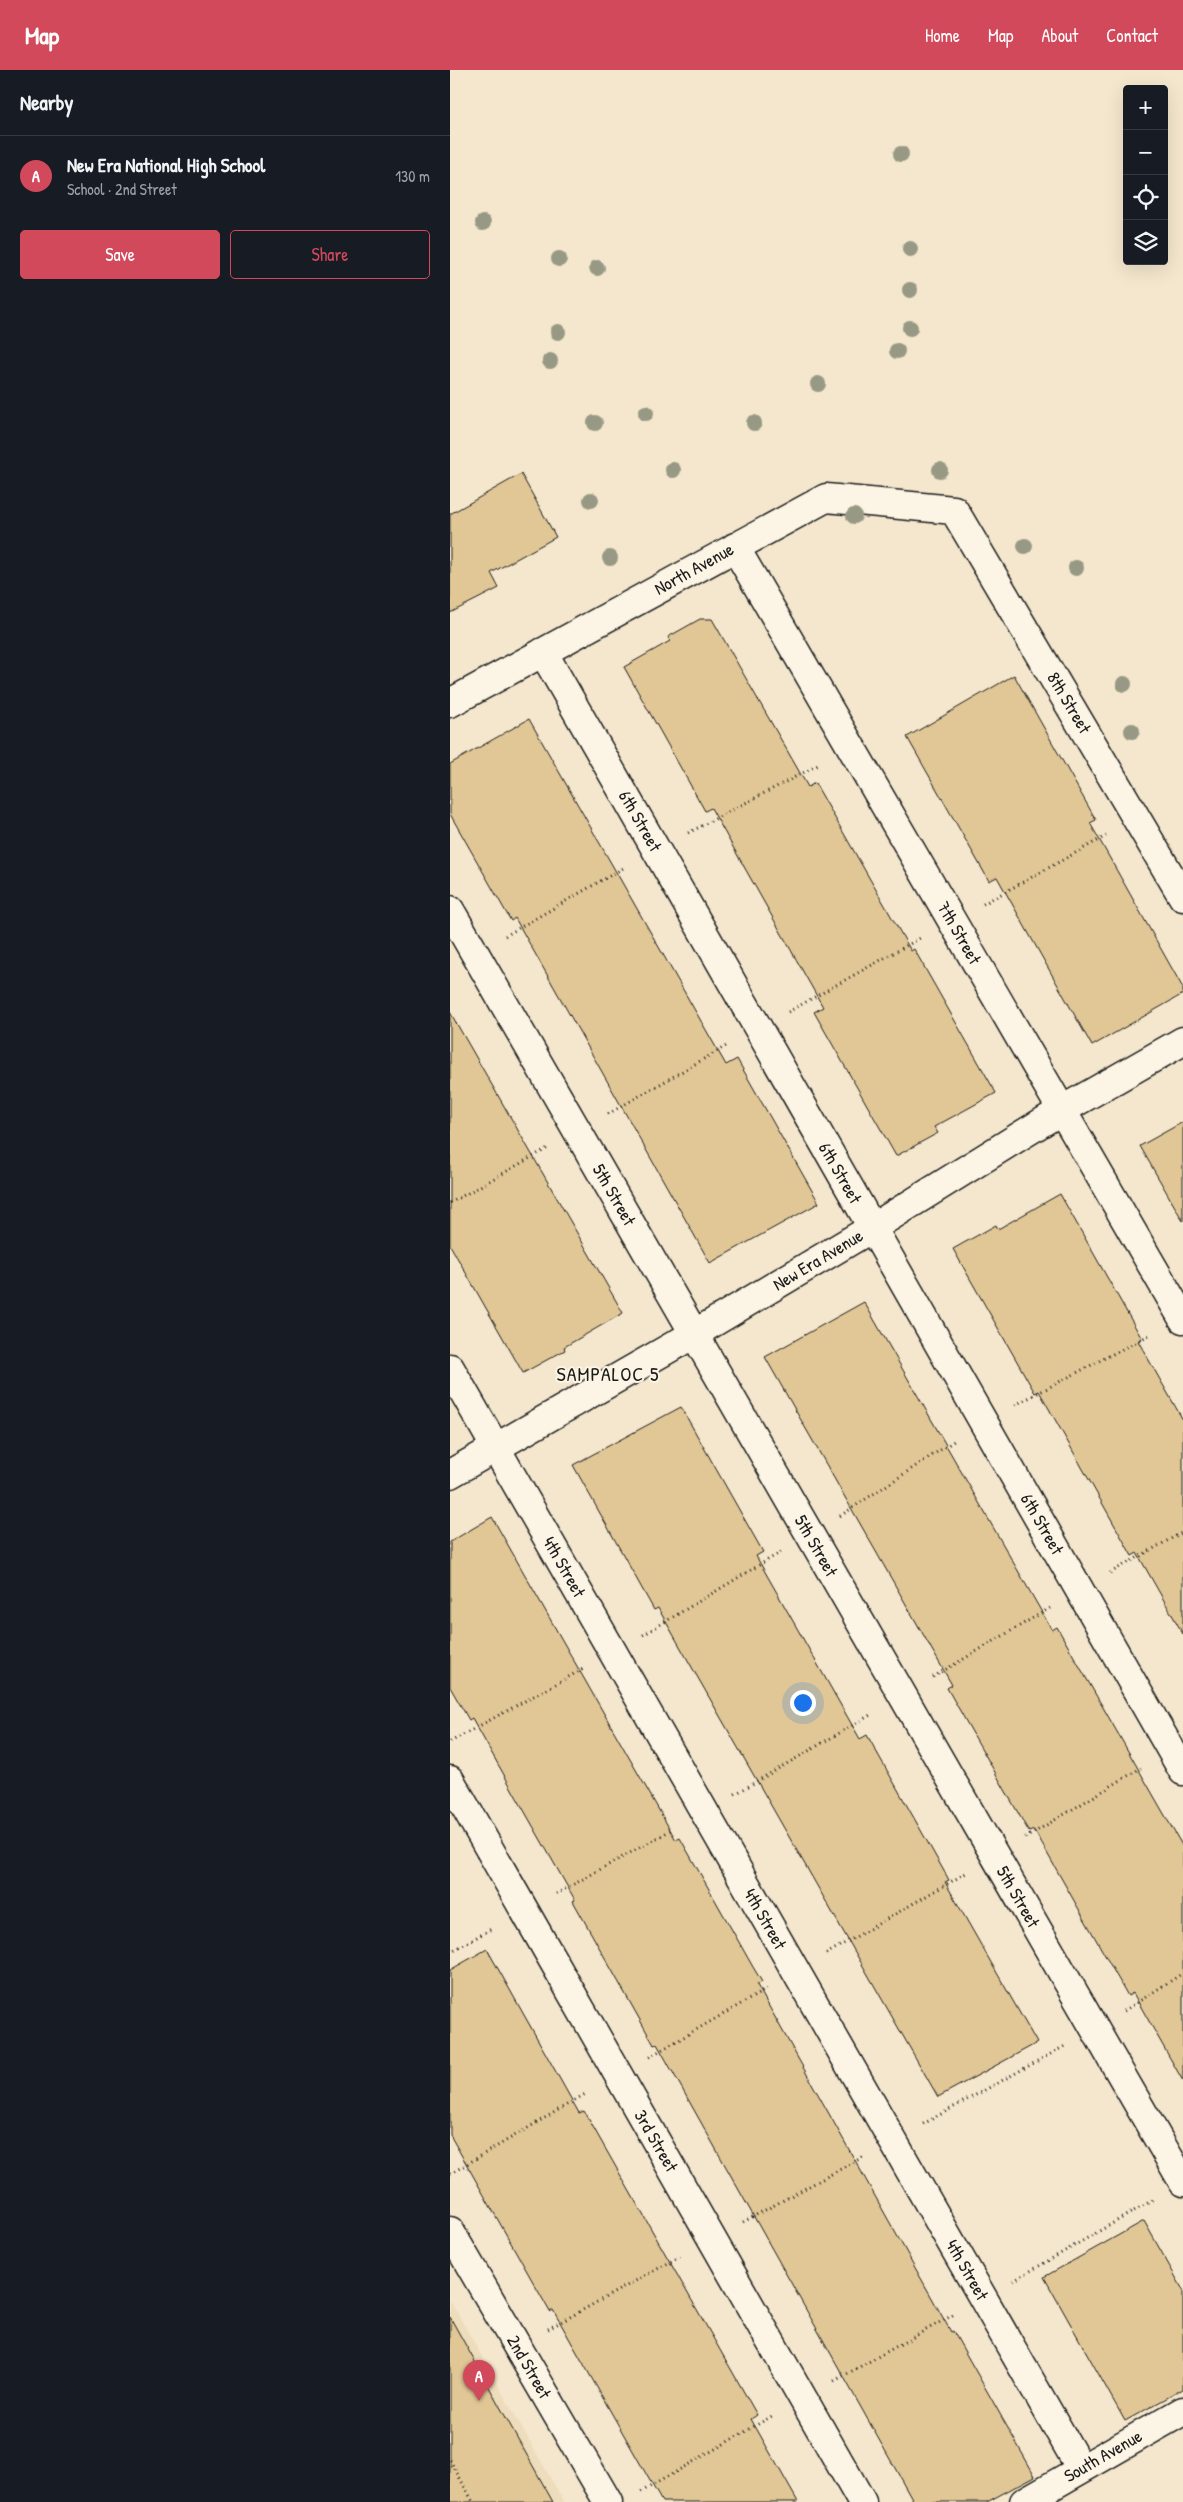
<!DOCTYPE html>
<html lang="en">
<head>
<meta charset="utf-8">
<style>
  :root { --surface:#171b24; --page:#20242c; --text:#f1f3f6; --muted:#9ea1a6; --line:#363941; --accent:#d1495b }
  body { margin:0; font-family:"Patrick Hand",sans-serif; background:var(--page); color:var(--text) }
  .controls { position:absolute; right:15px; top:15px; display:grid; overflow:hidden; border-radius:5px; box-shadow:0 5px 20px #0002 }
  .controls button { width:45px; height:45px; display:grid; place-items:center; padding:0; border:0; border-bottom:1px solid var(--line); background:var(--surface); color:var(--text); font:25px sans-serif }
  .you { position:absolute; left:352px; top:1632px; width:18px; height:18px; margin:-12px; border:4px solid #fff; border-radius:50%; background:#1a73e8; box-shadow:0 0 0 8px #1a73e833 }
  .badge { display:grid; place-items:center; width:32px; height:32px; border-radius:50%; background:var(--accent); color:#fff; font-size:16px; font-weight:700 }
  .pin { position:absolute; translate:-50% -41px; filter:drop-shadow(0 1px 2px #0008) }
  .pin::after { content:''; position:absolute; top:26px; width:18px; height:15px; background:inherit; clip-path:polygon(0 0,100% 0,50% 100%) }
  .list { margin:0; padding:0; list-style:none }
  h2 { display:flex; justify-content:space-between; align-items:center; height:65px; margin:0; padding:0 20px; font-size:21px }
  h2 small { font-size:16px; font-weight:400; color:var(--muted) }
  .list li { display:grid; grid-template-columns:32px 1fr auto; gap:15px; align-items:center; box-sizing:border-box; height:80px; padding:0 20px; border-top:1px solid var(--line) }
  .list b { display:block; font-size:19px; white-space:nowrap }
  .list p { margin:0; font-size:16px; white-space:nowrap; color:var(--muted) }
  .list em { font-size:16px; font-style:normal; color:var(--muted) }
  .actions { display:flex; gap:10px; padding:15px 20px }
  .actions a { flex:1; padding:11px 0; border:1px solid var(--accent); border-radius:5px; text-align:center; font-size:18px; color:var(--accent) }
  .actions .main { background:var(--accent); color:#fff }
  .icon { flex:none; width:28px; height:28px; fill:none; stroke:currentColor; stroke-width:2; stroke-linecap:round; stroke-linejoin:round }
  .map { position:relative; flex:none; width:733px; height:2432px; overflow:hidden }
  header { display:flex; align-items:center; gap:30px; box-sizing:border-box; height:70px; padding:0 25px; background:var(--accent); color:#fff }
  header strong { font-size:24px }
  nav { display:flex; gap:28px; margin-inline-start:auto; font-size:18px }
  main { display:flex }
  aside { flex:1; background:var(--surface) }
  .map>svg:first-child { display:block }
</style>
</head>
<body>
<header>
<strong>Map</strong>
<nav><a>Home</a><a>Map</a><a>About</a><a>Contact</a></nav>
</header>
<main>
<aside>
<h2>Nearby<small></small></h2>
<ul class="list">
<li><span class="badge">A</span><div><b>New Era National High School</b><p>School · 2nd Street</p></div><em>130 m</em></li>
</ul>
<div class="actions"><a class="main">Save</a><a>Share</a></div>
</aside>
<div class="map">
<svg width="733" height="2432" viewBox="0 0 733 2432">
  <rect width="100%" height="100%" fill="#f4e7cd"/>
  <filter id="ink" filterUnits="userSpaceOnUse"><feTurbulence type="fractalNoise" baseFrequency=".02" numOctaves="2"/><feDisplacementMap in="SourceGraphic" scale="10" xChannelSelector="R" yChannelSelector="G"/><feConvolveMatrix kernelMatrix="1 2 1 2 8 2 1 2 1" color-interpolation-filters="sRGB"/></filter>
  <g filter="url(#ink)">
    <path fill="#eeddbc" d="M 0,2230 L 114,2432 L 0,2432 Z"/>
    <path fill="#e1c796" stroke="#1c1c1c" d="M 71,404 L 106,467 L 41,503 L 49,518 L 0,543 L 0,444 Z
      M 250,549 L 262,549 L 358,717 L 365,713 L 461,881 L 464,879 L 546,1023 L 484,1057 L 488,1063 L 446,1086 L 364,942 L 373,937 L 261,738 L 255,741 L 174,597 L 220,571 L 218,567 Z
      M 564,605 L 646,750 L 640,753 L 733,918 L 733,924 L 642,976 L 547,807 L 539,811 L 457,667 Z
      M 79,649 L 276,995 L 287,989 L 369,1133 L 260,1193 L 65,848 L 61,851 L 0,744 L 0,694 Z
      M 0,942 L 173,1243 L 114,1277 L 115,1280 L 73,1303 L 0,1175 Z
      M 733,1052 L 733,1151 L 690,1076 Z
      M 610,1124 L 692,1269 L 688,1271 L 733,1350 L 733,1564 L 687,1483 L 682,1486 L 589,1321 L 585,1323 L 503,1179 L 546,1155 L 548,1159 Z
      M 414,1232 L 602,1560 L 607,1557 L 733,1777 L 733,2011 L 683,1923 L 678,1926 L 584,1760 L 579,1762 L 497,1618 L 502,1615 L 315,1287 Z
      M 231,1337 L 313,1482 L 306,1486 L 410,1669 L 417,1665 L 499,1810 L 495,1812 L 587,1973 L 488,2027 L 208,1538 L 204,1540 L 123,1395 Z
      M 42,1447 L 226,1770 L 230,1768 L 303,1897 L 312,1912 L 307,1915 L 501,2262 L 503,2261 L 585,2406 L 537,2432 L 464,2432 L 207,1974 L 204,1975 L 123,1831 L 125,1830 L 67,1728 L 22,1648 L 19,1650 L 0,1617 L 0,1472 Z
      M 37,1879 L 129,2043 L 134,2041 L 307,2345 L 301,2349 L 348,2432 L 212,2432 L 103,2240 L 100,2242 L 0,2065 L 0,1900 Z
      M 694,2151 L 733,2220 L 733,2319 L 675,2351 L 594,2207 Z
      M 0,2247 L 103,2432 L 0,2432 Z"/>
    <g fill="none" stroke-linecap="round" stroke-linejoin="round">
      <defs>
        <path id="street" d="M 285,477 L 733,1249
          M 93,582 L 733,1701
          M 0,633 L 376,428 L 504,440 L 733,827
          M 0,840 L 733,2112
          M 0,1298 L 631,2399
          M 0,1710 L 412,2432
          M 0,2161 L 158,2432
          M 574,2432 L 733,2341"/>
        <path id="secondary" d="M 0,1404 L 244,1264 L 422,1158 L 612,1040 L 733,971"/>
      </defs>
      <use href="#street" stroke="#1c1c1c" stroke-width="31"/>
      <use href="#secondary" stroke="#1c1c1c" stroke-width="31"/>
      <path stroke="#1c1c1c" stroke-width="3" stroke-dasharray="1 4" stroke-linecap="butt" d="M 238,763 L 370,694
        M 533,834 L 656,766
        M 55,866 L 175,797
        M 338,942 L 472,867
        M 158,1044 L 278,975
        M 0,1133 L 98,1078
        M 565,1335 L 701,1264
        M 390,1446 L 504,1371
        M 660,1503 L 733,1462
        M 193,1565 L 331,1482
        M 483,1607 L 600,1538
        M 0,1672 L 133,1599
        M 285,1724 L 422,1644
        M 575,1768 L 691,1698
        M 106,1824 L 223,1759
        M 0,1882 L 43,1858
        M 376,1884 L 516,1803
        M 674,1941 L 733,1903
        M 199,1987 L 317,1919
        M 473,2054 L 615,1976
        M 0,2104 L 137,2023
        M 293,2152 L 413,2087
        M 563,2211 L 703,2130
        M 98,2259 L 231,2186
        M 384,2311 L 503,2245
        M 0,2390 L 23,2432
        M 191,2422 L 322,2346"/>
      <use href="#street" stroke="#fcf5e5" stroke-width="28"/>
      <use href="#secondary" stroke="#fcf5e5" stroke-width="28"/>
    </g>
    <g fill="#979984">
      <circle cx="451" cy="84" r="8"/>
      <circle cx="33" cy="153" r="8"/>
      <circle cx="460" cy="179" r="8"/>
      <circle cx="109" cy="189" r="8"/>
      <circle cx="147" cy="198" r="8"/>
      <circle cx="460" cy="220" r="8"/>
      <circle cx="460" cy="258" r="8"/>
      <circle cx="108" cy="262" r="8"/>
      <circle cx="447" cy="281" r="8"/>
      <circle cx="100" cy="291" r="8"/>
      <circle cx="368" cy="314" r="8"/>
      <circle cx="196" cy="343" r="8"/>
      <circle cx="145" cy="353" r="8"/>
      <circle cx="304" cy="353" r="8"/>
      <circle cx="223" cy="400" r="8"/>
      <circle cx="490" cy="400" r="8"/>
      <circle cx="141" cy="430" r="8"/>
      <circle cx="404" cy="446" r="8"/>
      <circle cx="575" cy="476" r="8"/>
      <circle cx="160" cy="488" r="8"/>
      <circle cx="626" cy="498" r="8"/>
      <circle cx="674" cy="614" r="8"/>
      <circle cx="682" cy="661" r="8"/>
    </g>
  </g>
  <g text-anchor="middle" stroke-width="4" stroke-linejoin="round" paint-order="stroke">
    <g font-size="18" fill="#1c1c1c" stroke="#fcf5e5">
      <text transform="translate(244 499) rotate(-29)" y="6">North Avenue</text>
      <text transform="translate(619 633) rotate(59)" y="6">8th Street</text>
      <text transform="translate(190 751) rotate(60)" y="6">6th Street</text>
      <text transform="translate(509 863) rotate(60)" y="6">7th Street</text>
      <text transform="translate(390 1103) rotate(60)" y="6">6th Street</text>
      <text transform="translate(164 1125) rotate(60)" y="6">5th Street</text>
      <text transform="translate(368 1190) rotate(-31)" y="6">New Era Avenue</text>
      <text transform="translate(592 1454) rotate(60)" y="6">6th Street</text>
      <text transform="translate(366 1476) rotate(60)" y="6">5th Street</text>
      <text transform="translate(114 1497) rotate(60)" y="6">4th Street</text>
      <text transform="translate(568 1827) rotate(60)" y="6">5th Street</text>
      <text transform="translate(315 1849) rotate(60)" y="6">4th Street</text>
      <text transform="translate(206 2071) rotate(60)" y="6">3rd Street</text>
      <text transform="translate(517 2200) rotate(60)" y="6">4th Street</text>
      <text transform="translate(79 2297) rotate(60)" y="6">2nd Street</text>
      <text transform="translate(653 2386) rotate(-30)" y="6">South Avenue</text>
    </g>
    <g font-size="20" letter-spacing="1" fill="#1c1c1c" stroke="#fcf5e5">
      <text x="158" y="1311">SAMPALOC 5</text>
    </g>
  </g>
</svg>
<div class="controls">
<button>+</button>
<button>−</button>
<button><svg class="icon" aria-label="locate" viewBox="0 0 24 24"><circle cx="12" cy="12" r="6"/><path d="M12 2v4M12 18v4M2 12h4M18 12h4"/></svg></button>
<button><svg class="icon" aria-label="layers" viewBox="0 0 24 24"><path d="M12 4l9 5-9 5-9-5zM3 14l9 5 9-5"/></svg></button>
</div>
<div class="you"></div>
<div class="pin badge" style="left:29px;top:2331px">A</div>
</div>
</main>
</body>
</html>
